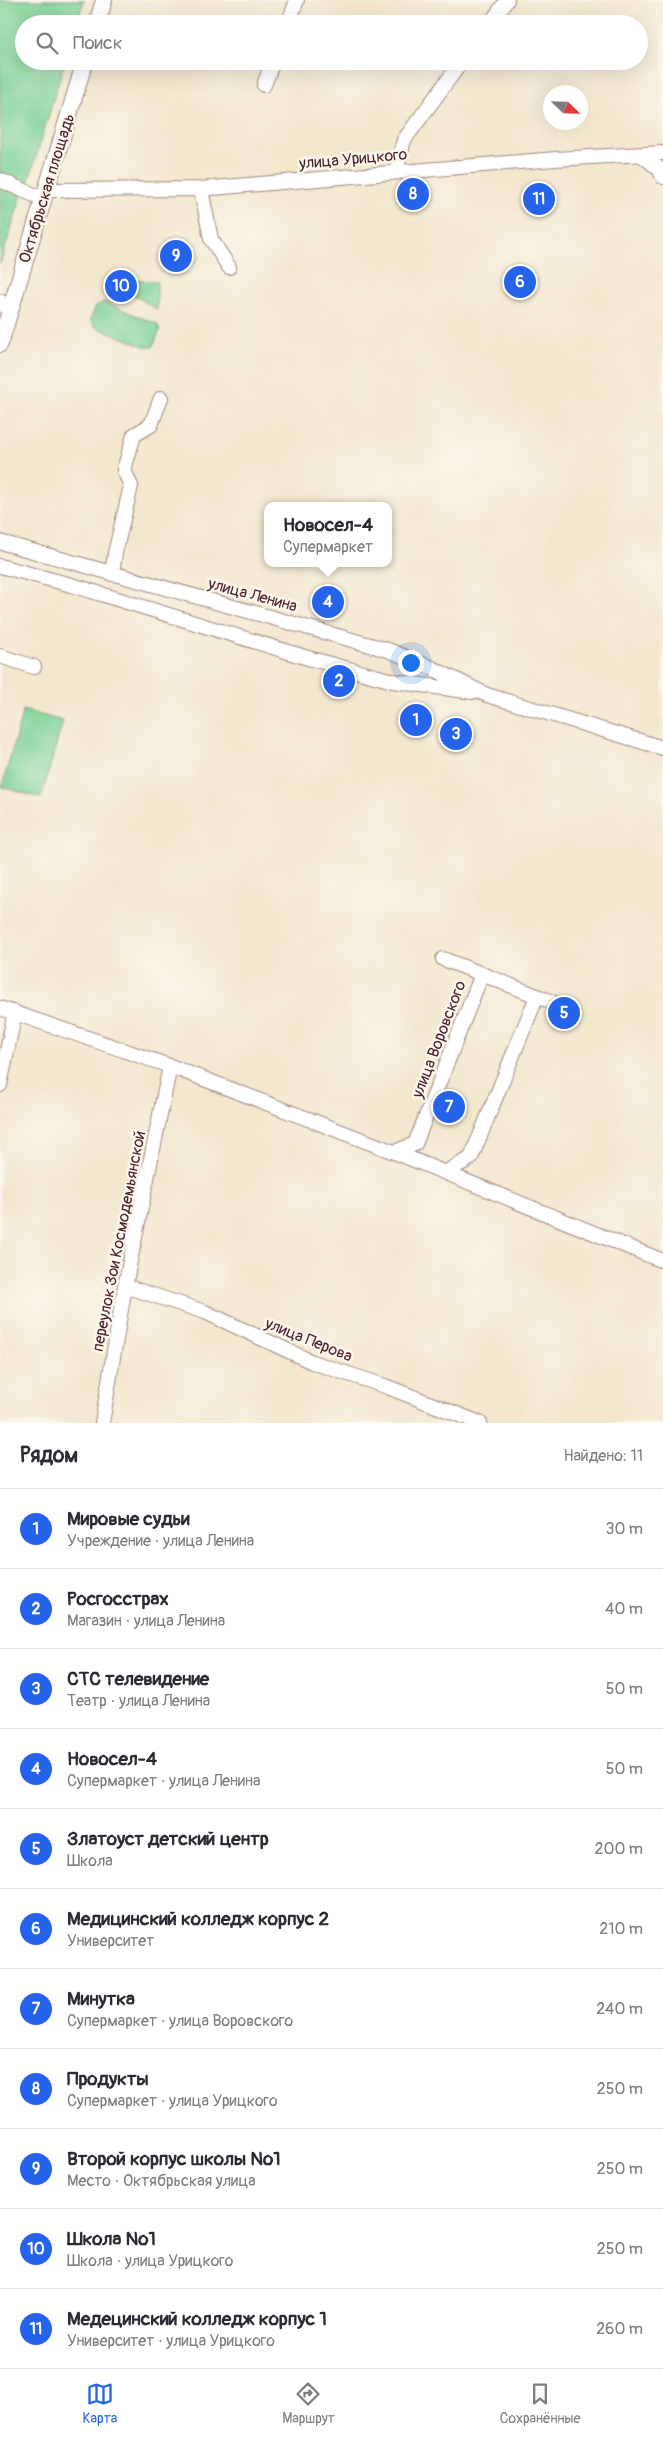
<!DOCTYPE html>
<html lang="ru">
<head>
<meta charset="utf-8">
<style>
  :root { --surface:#fff; --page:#f2f2f3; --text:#2b2b33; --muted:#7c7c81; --line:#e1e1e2; --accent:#2563eb }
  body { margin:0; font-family:Pangolin,sans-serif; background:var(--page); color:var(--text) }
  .compass { position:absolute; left:543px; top:85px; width:45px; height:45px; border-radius:50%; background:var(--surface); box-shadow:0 5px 20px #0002; rotate:113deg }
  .you { position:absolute; left:410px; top:662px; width:18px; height:18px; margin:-12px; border:4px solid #fff; border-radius:50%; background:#1a73e8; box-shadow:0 0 0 8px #1a73e833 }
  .badge { display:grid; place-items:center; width:32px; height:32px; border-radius:50%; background:var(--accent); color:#fff; font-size:16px; font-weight:700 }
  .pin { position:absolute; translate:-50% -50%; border:2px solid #fff; box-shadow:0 1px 5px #0006 }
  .popup { position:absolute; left:264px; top:502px; width:128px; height:65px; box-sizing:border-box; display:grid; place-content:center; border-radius:10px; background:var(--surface); filter:drop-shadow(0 1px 4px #0005); font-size:16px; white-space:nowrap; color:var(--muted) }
  .popup b { font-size:19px; color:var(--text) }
  .popup::after { content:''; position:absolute; left:50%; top:100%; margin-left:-10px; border:10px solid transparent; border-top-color:var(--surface) }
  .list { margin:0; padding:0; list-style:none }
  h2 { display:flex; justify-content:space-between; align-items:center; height:65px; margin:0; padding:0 20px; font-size:21px }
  h2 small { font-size:16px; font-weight:400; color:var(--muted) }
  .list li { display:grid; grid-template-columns:32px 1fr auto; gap:15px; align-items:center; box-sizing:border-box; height:80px; padding:0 20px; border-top:1px solid var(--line) }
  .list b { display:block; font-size:19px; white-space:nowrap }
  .list p { margin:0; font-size:16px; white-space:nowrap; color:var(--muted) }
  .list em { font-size:16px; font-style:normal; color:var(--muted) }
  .icon { flex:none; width:28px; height:28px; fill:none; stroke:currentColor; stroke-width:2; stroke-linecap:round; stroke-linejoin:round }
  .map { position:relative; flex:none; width:663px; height:1423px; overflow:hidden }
  .search { position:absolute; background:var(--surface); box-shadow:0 5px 20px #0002; left:15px; right:15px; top:15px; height:55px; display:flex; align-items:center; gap:12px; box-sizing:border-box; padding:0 18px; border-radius:28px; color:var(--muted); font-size:19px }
  .sheet { height:945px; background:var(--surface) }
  nav { display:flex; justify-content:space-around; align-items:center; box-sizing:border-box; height:70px; border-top:1px solid var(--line); background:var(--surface); font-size:14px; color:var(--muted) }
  nav a { display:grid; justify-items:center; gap:2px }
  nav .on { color:var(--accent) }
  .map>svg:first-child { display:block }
</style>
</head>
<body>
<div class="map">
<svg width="663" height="1423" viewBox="0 0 663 1423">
  <rect width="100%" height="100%" fill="#fbf7ec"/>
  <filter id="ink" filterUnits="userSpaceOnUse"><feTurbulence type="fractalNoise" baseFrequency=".02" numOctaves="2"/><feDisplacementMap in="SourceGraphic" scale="10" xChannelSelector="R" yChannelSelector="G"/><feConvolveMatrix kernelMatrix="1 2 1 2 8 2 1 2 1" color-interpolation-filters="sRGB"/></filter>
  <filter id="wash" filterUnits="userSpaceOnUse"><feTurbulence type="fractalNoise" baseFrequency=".0096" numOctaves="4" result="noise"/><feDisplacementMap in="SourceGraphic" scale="20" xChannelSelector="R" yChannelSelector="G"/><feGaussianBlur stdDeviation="1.12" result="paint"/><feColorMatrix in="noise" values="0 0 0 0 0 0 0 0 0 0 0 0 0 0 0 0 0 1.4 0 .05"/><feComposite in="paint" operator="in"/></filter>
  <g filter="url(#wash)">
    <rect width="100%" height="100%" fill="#f3e7ce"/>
    <path fill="#7cd194" stroke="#637860" d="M 0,0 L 84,0 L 77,24 L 24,24 L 24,61 L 65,61 L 27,187 L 0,176 Z
      M 0,186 L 22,195 L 0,264 Z
      M 113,276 L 157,282 L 157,310 L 110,279 Z
      M 104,302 L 157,324 L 160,330 L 153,347 L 146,347 L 95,327 L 90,320 L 96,306 Z
      M 23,710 L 63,721 L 41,798 L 2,787 Z"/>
  </g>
  <g filter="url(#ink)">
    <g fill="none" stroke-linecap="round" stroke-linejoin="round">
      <defs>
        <path id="minor" d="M 288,24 L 297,0
          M 490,24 L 507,0
          M 264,85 L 273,61
          M 643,156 L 659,169 L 663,177
          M 396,172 L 404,140 L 462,61
          M 0,180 L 43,199
          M 201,189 L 211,239 L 229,267
          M 47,190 L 201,189 L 555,159 L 663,153
          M 0,301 L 10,312
          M 0,542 L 388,650 L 432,668 L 487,695 L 663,748
          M 0,566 L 75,586 L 308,658 L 393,681 L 472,692
          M 112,574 L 115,553 L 131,486 L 124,470 L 134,435 L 151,425 L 161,398
          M 0,656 L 34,667
          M 443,959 L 482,974
          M 537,996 L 552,1002
          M 0,1008 L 170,1066 L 394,1152 L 663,1261
          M 0,1085 L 15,1012
          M 394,1152 L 415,1144 L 482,974 L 537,996 L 471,1158 L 446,1172
          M 125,1286 L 205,1312 L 312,1362 L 385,1386 L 480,1423
          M 102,1423 L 125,1286 L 170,1066"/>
        <path id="major" d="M 97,24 L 104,0
          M 0,344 L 85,61"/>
      </defs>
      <use href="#minor" stroke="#9e837c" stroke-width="16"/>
      <use href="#major" stroke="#9e837c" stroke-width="18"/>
      <use href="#minor" stroke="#fff" stroke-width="14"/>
      <use href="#major" stroke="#fff" stroke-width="16"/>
    </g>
  </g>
  <g text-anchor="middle" stroke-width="5" stroke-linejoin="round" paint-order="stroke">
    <g font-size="16" fill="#4a1f2b" stroke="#fbf7ec">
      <text transform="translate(353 158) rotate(-5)" y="6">улица Урицкого</text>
      <text transform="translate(46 188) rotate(-73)" y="6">Октябрьская площадь</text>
      <text transform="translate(253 594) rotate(15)" y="6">улица Ленина</text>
      <text transform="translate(438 1039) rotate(-69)" y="6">улица Воровского</text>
      <text transform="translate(118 1241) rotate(-79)" y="6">переулок Зои Космодемьянской</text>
      <text transform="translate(309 1339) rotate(22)" y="6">улица Перова</text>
    </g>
  </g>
</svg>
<svg class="compass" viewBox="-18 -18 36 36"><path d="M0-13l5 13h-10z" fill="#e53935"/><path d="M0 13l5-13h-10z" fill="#7c7c81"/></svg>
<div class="you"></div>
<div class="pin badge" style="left:416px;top:720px">1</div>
<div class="pin badge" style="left:339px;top:681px">2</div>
<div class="pin badge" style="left:456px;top:734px">3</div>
<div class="pin badge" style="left:328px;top:602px">4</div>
<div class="popup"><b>Новосел-4</b>Супермаркет</div>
<div class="pin badge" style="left:564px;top:1013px">5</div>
<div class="pin badge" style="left:520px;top:282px">6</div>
<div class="pin badge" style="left:449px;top:1107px">7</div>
<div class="pin badge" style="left:413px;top:194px">8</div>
<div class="pin badge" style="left:176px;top:256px">9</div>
<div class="pin badge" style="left:121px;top:286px">10</div>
<div class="pin badge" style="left:539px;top:199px">11</div>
<div class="search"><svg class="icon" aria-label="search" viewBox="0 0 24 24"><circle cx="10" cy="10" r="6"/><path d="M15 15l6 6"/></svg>Поиск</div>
</div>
<section class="sheet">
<h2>Рядом<small>Найдено: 11</small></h2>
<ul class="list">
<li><span class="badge">1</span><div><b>Мировые судьи</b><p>Учреждение · улица Ленина</p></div><em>30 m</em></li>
<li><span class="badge">2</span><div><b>Росгосстрах</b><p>Магазин · улица Ленина</p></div><em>40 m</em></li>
<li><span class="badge">3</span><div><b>СТС телевидение</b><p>Театр · улица Ленина</p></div><em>50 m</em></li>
<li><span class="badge">4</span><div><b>Новосел-4</b><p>Супермаркет · улица Ленина</p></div><em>50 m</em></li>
<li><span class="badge">5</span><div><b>Златоуст детский центр</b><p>Школа</p></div><em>200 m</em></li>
<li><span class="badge">6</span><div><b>Медицинский колледж корпус 2</b><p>Университет</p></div><em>210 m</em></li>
<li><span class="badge">7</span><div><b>Минутка</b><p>Супермаркет · улица Воровского</p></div><em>240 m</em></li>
<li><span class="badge">8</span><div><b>Продукты</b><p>Супермаркет · улица Урицкого</p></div><em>250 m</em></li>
<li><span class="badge">9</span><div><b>Второй корпус школы №1</b><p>Место · Октябрьская улица</p></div><em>250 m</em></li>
<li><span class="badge">10</span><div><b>Школа №1</b><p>Школа · улица Урицкого</p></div><em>250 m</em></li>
<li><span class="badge">11</span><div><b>Медецинский колледж корпус 1</b><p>Университет · улица Урицкого</p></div><em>260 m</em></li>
</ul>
</section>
<nav>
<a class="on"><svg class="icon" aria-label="map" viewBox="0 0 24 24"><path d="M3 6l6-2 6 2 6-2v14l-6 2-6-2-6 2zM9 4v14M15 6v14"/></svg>Карта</a>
<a><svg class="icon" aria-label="directions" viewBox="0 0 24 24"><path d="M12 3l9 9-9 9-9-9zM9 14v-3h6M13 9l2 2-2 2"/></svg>Маршрут</a>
<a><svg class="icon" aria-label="saved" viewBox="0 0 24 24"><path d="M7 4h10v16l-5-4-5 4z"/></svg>Сохранённые</a>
</nav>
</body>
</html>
